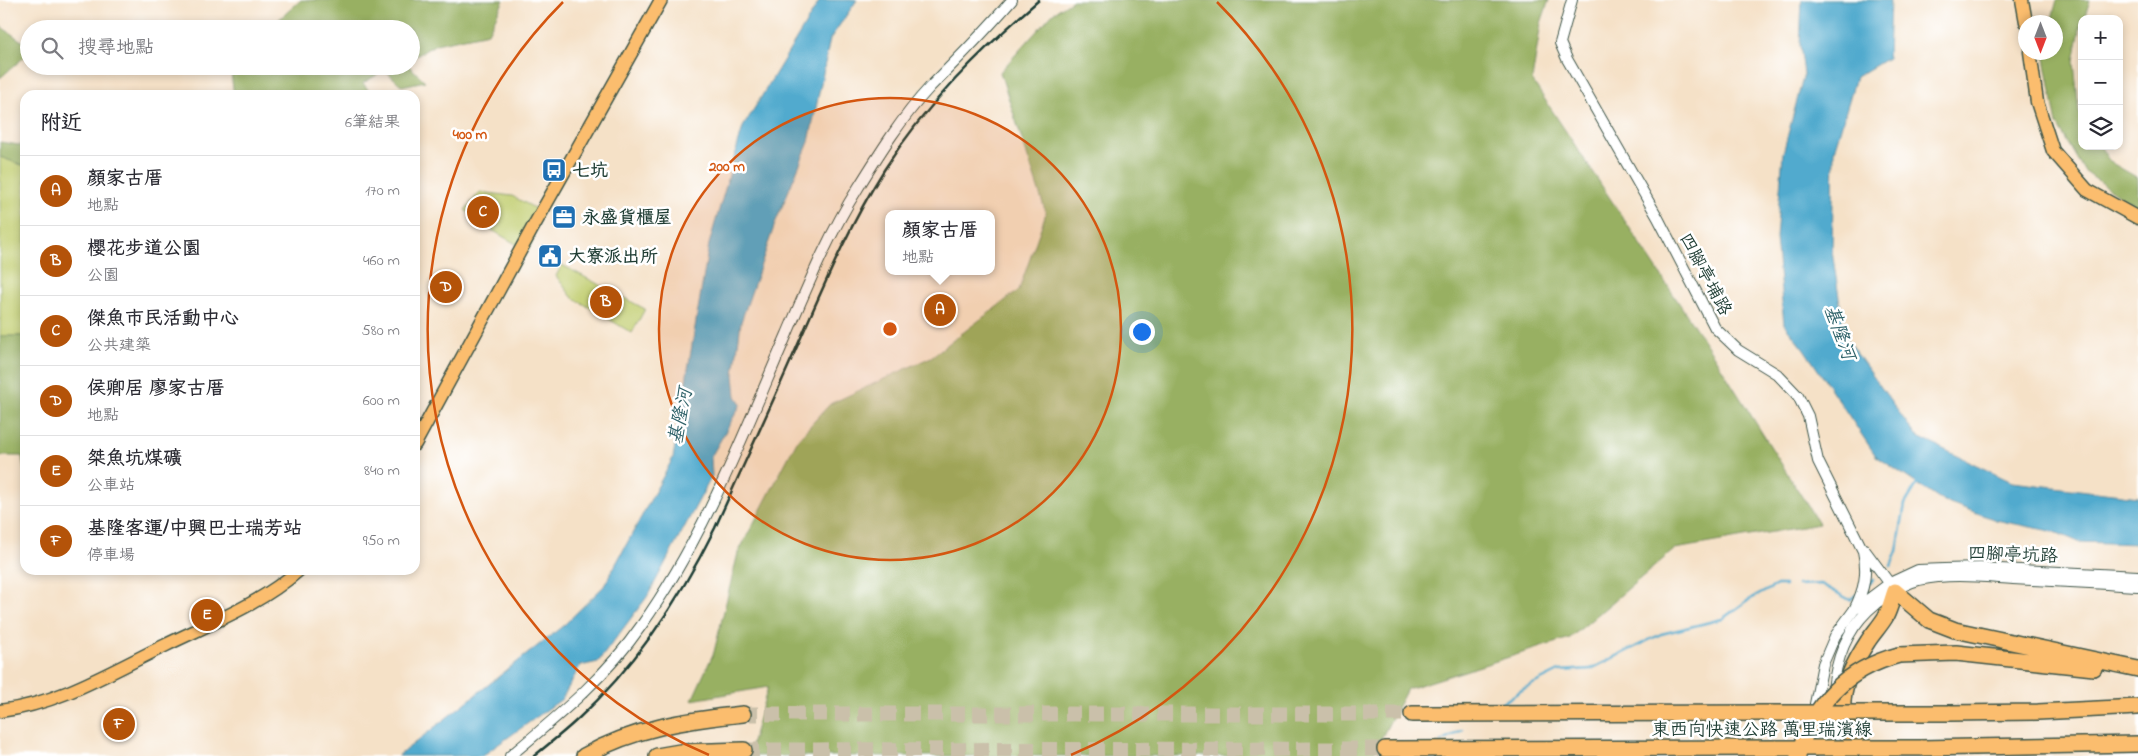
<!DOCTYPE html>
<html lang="zh-TW">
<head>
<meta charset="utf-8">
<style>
  :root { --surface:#fff; --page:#f2f2f3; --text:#2b2b33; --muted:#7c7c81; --line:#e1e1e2; --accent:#b45309 }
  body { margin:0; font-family:"Indie Flower","LXGW WenKai TC",sans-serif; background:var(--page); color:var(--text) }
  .controls { position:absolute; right:15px; top:15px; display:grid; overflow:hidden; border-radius:10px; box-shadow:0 2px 8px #0003 }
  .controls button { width:45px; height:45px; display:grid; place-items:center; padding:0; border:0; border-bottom:1px solid var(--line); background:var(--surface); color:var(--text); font:25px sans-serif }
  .compass { position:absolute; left:2018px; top:15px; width:45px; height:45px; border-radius:50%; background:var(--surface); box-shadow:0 2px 8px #0003; rotate:180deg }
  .you { position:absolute; left:1141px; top:331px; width:18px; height:18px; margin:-12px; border:4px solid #fff; border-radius:50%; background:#1a73e8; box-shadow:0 0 0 8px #1a73e833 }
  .badge { display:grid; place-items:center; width:32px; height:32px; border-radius:50%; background:var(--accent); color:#fff; font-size:16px; font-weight:700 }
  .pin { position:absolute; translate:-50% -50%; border:2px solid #fff; box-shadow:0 1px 5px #0006 }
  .popup { position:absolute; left:885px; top:210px; width:110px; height:65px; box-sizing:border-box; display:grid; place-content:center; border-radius:10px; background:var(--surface); filter:drop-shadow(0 1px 4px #0005); font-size:16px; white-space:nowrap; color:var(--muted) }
  .popup b { font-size:19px; color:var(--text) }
  .popup::after { content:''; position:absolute; left:50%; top:100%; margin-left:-10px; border:10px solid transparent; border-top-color:var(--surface) }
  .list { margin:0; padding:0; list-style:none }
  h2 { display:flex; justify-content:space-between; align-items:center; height:65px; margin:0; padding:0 20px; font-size:21px }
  h2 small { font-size:16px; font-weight:400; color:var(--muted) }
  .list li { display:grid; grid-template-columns:32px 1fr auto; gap:15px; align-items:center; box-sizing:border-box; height:70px; padding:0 20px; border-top:1px solid var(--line) }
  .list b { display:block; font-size:19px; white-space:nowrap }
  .list p { margin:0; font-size:16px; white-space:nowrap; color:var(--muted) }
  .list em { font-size:16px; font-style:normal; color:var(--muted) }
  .icon { flex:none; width:28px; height:28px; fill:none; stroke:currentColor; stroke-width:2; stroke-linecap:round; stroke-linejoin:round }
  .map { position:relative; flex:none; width:2138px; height:756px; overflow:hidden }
  .search { position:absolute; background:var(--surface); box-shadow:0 2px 8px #0003; left:20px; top:20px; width:400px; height:55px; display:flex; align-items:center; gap:12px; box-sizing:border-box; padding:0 18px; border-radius:28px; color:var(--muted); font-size:19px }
  .panel { position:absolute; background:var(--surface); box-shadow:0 2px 8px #0003; left:20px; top:90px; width:400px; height:485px; border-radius:15px }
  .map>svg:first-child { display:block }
</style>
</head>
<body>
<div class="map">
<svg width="2138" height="756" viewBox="0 0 2138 756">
  <rect width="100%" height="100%" fill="#fff"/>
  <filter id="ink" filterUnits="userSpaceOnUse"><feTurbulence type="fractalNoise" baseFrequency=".02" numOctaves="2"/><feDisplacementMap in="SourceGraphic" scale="10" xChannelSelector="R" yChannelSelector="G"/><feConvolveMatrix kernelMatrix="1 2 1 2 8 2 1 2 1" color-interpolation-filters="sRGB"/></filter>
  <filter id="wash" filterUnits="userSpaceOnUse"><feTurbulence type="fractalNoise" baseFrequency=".0096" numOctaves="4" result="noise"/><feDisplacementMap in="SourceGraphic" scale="20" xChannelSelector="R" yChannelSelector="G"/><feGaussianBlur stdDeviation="1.12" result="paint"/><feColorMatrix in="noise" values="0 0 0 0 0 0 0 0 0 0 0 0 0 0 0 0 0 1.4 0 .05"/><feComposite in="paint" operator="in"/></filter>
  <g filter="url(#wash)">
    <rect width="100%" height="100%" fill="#f5e1c7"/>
    <path fill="#c1cd6f" stroke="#708552" d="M 0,157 L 25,166 L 25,336 L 0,336 Z
      M 480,192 L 512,196 L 542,212 L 532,229 L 533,241 L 528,251 L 485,226 L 465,210 Z
      M 562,265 L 645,309 L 632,333 L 572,297 L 556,276 Z"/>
    <path fill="#98b062" stroke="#5c764b" d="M 301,0 L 504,0 L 488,33 L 436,44 L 411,59 L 411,29 L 268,29 Z
      M 1073,0 L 1549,0 L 1541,23 L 1532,80 L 1714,356 L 1819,524 L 1675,549 L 1570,638 L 1407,689 L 1372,756 L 748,756 L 768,687 L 692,700 L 714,652 L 738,553 L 798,439 L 830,404 L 931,357 L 1019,290 L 1046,213 L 1000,72 L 1053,13 Z
      M 2057,0 L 2090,0 L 2084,19 L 2082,19 L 2074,61 L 2079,113 L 2082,116 L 2082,146 L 2100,146 L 2110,162 L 2138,178 L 2138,205 L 2125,200 L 2084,171 L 2057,124 L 2044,53 L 2056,52 L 2056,22 L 2051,22 Z
      M 0,26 L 29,46 L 29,53 L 0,78 Z
      M 230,66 L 409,66 L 425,81 L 402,86 L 385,70 L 363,83 L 372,95 L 234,95 Z
      M 0,142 L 25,146 L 25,166 L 0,157 Z
      M 0,336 L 25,336 L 25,476 L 22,456 L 0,456 Z"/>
    <path fill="#51aace" stroke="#387481" d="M 820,0 L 857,0 L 830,39 L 809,142 L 776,221 L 741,322 L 734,375 L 736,396 L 741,404 L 711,457 L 712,476 L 647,597 L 598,662 L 580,666 L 562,699 L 482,756 L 398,756 L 564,625 L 604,586 L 673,458 L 709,244 L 743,127 Z
      M 1802,0 L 1890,0 L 1888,58 L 1856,77 L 1834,151 L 1832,251 L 1845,337 L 1916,436 L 2012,482 L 2138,497 L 2138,544 L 2079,542 L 2055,532 L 1996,520 L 1939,499 L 1876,456 L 1804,349 L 1784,324 L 1776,238 L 1783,153 L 1804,74 L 1800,45 Z"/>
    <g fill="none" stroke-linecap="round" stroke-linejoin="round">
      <path stroke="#51aace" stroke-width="2.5" d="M 1891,566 L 1897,551 L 1905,504 L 1919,481
        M 1798,585 L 1821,584 L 1850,600 L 1856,595
        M 1868,585 L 1873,580
        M 1496,707 L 1525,688 L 1559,671 L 1591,669 L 1661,634 L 1722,619 L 1747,601 L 1777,585 L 1785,585
        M 1441,742 L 1462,730"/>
    </g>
  </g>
  <g filter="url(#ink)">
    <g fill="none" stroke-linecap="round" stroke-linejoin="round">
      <path stroke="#cac0aa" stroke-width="15" stroke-dasharray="15 8" stroke-linecap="butt" d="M 743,714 L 1412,714
        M 744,750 L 1385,749"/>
      <defs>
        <path id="minor" d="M 1572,0 L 1560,43 L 1567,59 L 1658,218 L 1715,328 L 1738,350 L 1777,374 L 1798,396 L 1808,416 L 1818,461 L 1863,551 C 1868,574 1864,590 1854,610
          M 1864,549 L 1893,588
          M 510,756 C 558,716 605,678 641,626 C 704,538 744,433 787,334 C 808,285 829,234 858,188 C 879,154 902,117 930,87 C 958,59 986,30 1012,0
          M 1821,756 L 1815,704 L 1823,664 L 1835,636 L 1854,610 L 1890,583 L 1918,570 L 1944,569 L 1980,568 L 2138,576
          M 1837,756 C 1826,698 1831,632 1885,597 C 1895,590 1907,583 1919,580 C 1950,573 1982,577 2013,579 C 2055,581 2096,583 2138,586"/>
        <path id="major" d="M 2022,0 L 2026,22
          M 2030,52 L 2037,102 L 2053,151 L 2087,190 L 2138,218
          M 415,444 L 532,229 L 661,0
          M 0,711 C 59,704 114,670 166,645 C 211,623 261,604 299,570"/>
        <path id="highway" d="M 1899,655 L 1956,653 L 2094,668
          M 1949,713 L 2038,712 L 2138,707
          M 1412,714 L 1773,713
          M 1920,748 L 2138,744
          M 1385,749 L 1777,748
          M 584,756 C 634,728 687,720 743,714
          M 657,756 L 680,752 L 744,750
          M 1872,756 C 1827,721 1841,682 1868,641 C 1873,633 1881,625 1886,616 C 1890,608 1892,599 1895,591 L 1929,620 L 1955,630 L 2138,669"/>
      </defs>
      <use href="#minor" stroke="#3f564a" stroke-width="12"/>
      <use href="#major" stroke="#3f564a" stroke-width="15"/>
      <use href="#highway" stroke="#3f564a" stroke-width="18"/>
      <use href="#minor" stroke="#fff" stroke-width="10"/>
      <use href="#major" stroke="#fbbd6e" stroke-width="12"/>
      <use href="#highway" stroke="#fbbd6e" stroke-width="15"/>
      <path stroke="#1f3d34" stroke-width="2.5" d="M 534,756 C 549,744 564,732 578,719 C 636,666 680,599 715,528 C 743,466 772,404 799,342 C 825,283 850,224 884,170 C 926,104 981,50 1039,0"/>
      <defs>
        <path id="highway-bridge" d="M 1773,713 L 1949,713
          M 1777,748 L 1920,748
          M 1798,756 C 1813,703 1846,669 1899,655"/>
      </defs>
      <use href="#highway-bridge" stroke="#3f564a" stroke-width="18" stroke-linecap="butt"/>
      <use href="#highway-bridge" stroke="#fbbd6e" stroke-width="15"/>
    </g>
  </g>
  <circle cx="890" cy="329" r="231" fill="#d45610" fill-opacity=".12"/>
  <g fill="none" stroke="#d45610" stroke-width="2.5">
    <circle cx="890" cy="329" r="231"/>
    <path d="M709 755A463 463 0 0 1 563 2M1217 2A463 463 0 0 1 1071 755"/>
  </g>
  <defs>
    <symbol id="bus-square" viewBox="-11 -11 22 22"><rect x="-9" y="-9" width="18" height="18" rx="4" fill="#1f6fb2" stroke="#fff"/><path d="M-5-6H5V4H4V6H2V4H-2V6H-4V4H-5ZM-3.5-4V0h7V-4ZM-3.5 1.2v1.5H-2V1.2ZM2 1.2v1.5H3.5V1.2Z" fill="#fff"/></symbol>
    <symbol id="office-square" viewBox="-11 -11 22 22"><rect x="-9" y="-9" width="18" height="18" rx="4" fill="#1f6fb2" stroke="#fff"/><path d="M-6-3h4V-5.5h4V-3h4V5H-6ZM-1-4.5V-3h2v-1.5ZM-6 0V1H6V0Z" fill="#fff"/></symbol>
    <symbol id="civic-square" viewBox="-11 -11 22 22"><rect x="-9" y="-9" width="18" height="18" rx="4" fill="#1f6fb2" stroke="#fff"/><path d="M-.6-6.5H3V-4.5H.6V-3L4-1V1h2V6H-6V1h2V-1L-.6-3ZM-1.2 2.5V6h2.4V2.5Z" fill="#fff"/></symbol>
  </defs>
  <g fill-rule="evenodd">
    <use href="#bus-square" x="540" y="156" width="28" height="28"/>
    <use href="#office-square" x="550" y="203" width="28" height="28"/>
    <use href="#civic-square" x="536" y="242" width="28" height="28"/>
  </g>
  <g text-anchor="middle" stroke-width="5" stroke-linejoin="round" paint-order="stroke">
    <g font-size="18" font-weight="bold" fill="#1f3d34" stroke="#fff" text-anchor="start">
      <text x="572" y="176">七坑</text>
      <text x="582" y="223">永盛貨櫃屋</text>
      <text x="568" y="262">大寮派出所</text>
    </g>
    <g font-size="18" fill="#1f3d34" stroke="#fff">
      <text transform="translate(1706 274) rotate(62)" y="6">四腳亭埔路</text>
      <text transform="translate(2013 554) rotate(2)" y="6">四腳亭坑路</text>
      <text x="1762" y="735">東西向快速公路 萬里瑞濱線</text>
    </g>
    <g font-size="19" font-style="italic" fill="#30636a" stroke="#fff">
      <text transform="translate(1841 332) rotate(70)" y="7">基隆河</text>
      <text transform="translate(679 416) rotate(-79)" y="7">基隆河</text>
    </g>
  </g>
  <circle cx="890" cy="329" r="8" fill="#d45610" stroke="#fff" stroke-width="2.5"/>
  <g font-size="15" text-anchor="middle" font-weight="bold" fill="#d45610" stroke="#fff" stroke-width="5" stroke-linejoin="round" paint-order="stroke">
    <text x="470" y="139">400 m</text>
    <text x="727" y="171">200 m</text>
  </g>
</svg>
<div class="controls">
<button>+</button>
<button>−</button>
<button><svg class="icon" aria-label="layers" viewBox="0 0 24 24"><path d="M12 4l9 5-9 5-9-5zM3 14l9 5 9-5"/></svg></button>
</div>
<svg class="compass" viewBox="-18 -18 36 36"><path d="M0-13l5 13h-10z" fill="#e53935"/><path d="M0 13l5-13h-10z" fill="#7c7c81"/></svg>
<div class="you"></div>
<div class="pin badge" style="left:940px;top:310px">A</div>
<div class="popup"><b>顏家古厝</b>地點</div>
<div class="pin badge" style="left:606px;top:302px">B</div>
<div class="pin badge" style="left:483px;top:212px">C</div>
<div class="pin badge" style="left:446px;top:287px">D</div>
<div class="pin badge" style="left:207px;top:615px">E</div>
<div class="pin badge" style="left:119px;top:724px">F</div>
<div class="search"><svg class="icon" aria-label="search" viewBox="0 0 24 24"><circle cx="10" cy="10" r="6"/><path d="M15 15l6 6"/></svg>搜尋地點</div>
<section class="panel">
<h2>附近<small>6筆結果</small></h2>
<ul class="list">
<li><span class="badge">A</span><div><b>顏家古厝</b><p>地點</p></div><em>170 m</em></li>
<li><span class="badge">B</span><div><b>櫻花步道公園</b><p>公園</p></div><em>460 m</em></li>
<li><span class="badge">C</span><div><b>傑魚市民活動中心</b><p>公共建築</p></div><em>580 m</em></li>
<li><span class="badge">D</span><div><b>侯卿居 廖家古厝</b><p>地點</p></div><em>600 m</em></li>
<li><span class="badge">E</span><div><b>桀魚坑煤礦</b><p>公車站</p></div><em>840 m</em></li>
<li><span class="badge">F</span><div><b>基隆客運/中興巴士瑞芳站</b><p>停車場</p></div><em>950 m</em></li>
</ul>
</section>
</div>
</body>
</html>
